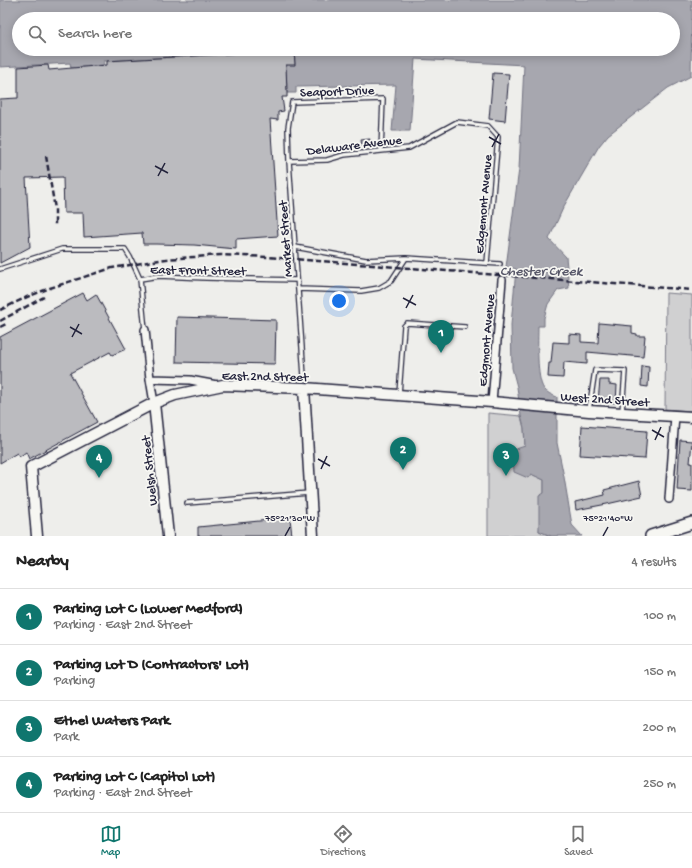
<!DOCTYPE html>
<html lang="en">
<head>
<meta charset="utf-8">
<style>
  :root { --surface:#fff; --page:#f2f2f2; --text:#222; --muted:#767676; --line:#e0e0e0; --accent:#0f766e }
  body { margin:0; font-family:"Gochi Hand",sans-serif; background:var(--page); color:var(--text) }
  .you { position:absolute; left:339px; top:301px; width:14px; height:14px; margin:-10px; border:3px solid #fff; border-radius:50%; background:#1a73e8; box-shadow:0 0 0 6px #1a73e833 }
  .badge { display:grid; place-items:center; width:26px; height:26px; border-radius:50%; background:var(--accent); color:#fff; font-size:13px; font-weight:700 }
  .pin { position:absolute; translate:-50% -33px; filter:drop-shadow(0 1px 2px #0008) }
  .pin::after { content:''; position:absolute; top:21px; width:14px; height:12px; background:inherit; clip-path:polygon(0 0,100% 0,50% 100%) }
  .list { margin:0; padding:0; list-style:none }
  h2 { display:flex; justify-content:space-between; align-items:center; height:52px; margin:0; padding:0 16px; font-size:17px }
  h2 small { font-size:13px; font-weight:400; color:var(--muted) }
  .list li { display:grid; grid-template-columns:26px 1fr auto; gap:12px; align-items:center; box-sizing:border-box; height:56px; padding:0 16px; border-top:1px solid var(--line) }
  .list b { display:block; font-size:15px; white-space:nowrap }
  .list p { margin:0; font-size:13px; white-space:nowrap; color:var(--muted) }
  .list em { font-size:13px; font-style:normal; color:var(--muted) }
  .icon { flex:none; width:22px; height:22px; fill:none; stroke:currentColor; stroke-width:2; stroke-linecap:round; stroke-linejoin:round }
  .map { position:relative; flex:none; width:692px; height:536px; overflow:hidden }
  .search { position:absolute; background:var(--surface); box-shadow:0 2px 10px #0003; left:12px; right:12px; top:12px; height:44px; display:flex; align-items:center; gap:10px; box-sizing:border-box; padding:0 14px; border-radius:22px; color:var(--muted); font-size:15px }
  .sheet { height:276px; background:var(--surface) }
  nav { display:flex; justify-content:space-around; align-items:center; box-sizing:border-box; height:56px; border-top:1px solid var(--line); background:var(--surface); font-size:11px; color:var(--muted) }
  nav a { display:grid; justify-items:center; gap:2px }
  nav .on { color:var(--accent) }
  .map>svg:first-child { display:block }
</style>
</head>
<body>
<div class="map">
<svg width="692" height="536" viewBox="0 0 692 536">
  <rect width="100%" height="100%" fill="#eeeeeb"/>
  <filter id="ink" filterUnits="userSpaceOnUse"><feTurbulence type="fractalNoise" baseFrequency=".025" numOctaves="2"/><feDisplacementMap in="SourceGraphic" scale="8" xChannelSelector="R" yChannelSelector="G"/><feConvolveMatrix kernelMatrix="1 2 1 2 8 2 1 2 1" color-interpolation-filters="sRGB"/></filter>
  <g filter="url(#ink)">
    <path fill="#d0d0d1" stroke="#797986" d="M 666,293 L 692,295 L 692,411 L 665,409 Z
      M 488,413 L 521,416 L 524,428 L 525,446 L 531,474 L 544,480 L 544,494 L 539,531 L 551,536 L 488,536 Z"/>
    <path fill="#a7a7af" stroke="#727281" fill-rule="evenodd" d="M 0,0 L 692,0 L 691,76 L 668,88 L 608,135 L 599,146 L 564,206 L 549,239 L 566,257 L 569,288 L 558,290 L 548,304 L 544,318 L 544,326 L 538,326 C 538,340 536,379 544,389 C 547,393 552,395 557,397 L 557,443 L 564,477 L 572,525 L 582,536 L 551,536 L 539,531 L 539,496 L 544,493 L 544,480 L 531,474 L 528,478 L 514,472 L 513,450 L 525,446 L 524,428 L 521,416 L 517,387 L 512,368 L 511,325 L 516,269 L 506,267 L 519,169 L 524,65 L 415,59 L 410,131 L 392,131 L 396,85 L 296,87 L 296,93 L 287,93 L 286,65 L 295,64 L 294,50 L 104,61 L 104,65 L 71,68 L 70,63 L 0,67 ZM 19,19 L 673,19 L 673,49 L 19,49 Z"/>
    <path fill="#bbbbbf" stroke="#22223b" d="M 294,50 L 295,65 L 286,65 L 287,93 L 287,97 L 282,97 L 284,111 L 278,112 L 278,120 L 270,119 L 278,236 L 236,239 L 236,249 L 194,245 L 156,244 L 143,244 L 142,233 L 84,237 L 83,213 L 64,213 L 63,177 L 26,178 L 30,247 L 0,263 L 0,99 L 18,98 L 18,67 L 48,65 L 49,70 L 107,65 L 107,61 Z
      M 493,73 L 509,74 L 505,121 L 489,119 Z
      M 370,139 L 370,145 L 362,146 L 361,140 Z
      M 83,293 L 87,300 L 96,294 L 126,349 L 112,355 L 110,352 L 70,373 L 97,422 L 29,459 L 26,452 L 19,457 L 17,453 L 0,463 L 0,337 Z
      M 177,317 L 276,320 L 275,364 L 176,362 Z
      M 599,323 L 632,326 L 632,333 L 637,334 L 637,336 L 645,336 L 643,357 L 587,352 L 587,364 L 564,362 L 563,378 L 548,377 L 549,363 L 551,363 L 553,342 L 569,343 L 569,334 L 581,335 L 581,342 L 598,343 Z
      M 642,366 L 649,367 L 648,387 L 641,386 Z
      M 600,380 L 609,380 L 609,384 L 617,385 L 616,403 L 598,402 Z
      M 582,426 L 647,431 L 645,459 L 580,455 Z
      M 680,440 L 692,441 L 690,463 L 692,463 L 692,491 L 677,490 Z
      M 639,481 L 642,496 L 607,504 L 576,510 L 575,502 L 605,495 L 604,490 Z
      M 290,518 L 292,536 L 198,536 L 198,527 Z"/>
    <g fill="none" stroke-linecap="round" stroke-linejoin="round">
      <defs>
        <path id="lane" d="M 289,161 L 327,160 L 344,155 L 409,148 L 457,122 L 488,126 L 498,137 L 487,263
          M 295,247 L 366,260 L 406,258
          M 0,269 L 62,249 L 125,249 L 130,257 L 140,279 L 159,276 L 206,278 L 297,280
          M 140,279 L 145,330
          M 298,289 L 361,291 L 379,288 L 391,281 L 406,258 L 500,264
          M 304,376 L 289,161 L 288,128 L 292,102 L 383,99 L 381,151
          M 399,394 L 404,326 L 407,323 L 465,327
          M 589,410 L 595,370 L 625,371 L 622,412
          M 187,503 L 309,493"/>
        <path id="street" d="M 145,330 L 150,379 L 154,403
          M 150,379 L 190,380 L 217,385
          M 492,402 L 502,280
          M 669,499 L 675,416"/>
        <path id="secondary" d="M 304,388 L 313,536
          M 154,403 L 168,536
          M 37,536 L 31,467 L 154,403 L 175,395 L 223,385 L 304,388 L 492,402 L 589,411 L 692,417"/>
        <path id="primary" d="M 651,536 L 692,523"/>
      </defs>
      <use href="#lane" stroke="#22223b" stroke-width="6"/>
      <use href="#street" stroke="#22223b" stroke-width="10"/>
      <use href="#secondary" stroke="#22223b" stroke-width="13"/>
      <use href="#primary" stroke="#22223b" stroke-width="14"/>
      <use href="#lane" stroke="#f6f6f2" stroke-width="3.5"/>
      <use href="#street" stroke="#f6f6f2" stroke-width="7"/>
      <use href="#secondary" stroke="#f6f6f2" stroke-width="10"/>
      <use href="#primary" stroke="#f6f6f2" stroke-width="11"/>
      <path stroke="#22223b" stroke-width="2.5" stroke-dasharray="6 3" stroke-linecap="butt" d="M 46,156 L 55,209 L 55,225
        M 0,310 L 27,297 L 50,288 L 112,268 L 166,259 L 194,257 L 221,255 L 268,257 L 692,290
        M 0,321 L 44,297
        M 0,327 L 6,324"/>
    </g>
  </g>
  <path fill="none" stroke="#22223b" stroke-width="1.5" d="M 489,137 L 501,144M 492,147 L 499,134M 155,166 L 168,173M 158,176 L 165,163M 403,298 L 416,305M 406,308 L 413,295M 70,327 L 82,334M 72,337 L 79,324M 652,430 L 664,437M 655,440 L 661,427M 318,459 L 330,466M 321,469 L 327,456M 285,536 L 290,527M 603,536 L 608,527"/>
  <g text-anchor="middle" stroke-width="3.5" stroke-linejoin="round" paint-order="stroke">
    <g font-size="13" fill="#22223b" stroke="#f6f6f2">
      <text transform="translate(337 90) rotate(-2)" y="5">Seaport Drive</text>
      <text transform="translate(354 144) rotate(-7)" y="5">Delaware Avenue</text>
      <text transform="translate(482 204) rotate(-85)" y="5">Edgemont Avenue</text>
      <text transform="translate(284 239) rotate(-94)" y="5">Market Street</text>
      <text transform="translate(198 269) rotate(1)" y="5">East Front Street</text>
      <text transform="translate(485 340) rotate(-85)" y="5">Edgmont Avenue</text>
      <text transform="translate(265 375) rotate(1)" y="5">East 2nd Street</text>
      <text transform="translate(605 398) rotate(4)" y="5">West 2nd Street</text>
      <text transform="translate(148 471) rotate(-96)" y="5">Welsh Street</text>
    </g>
    <g font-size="14" font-style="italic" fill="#575769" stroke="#f6f6f2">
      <text x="541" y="275">Chester Creek</text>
    </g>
  </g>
  <g font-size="10" text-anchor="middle" fill="#22223b" stroke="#f6f6f2" stroke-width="3.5" stroke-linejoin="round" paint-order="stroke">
    <text x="290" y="521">75°21'30"W</text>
    <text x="608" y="521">75°21'40"W</text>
  </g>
</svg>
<div class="you"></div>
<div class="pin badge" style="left:441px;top:353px">1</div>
<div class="pin badge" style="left:403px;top:470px">2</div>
<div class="pin badge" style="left:506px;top:476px">3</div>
<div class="pin badge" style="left:99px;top:478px">4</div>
<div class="search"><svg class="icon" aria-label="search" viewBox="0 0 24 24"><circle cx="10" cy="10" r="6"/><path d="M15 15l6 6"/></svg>Search here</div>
</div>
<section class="sheet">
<h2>Nearby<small>4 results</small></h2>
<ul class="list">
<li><span class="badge">1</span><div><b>Parking Lot C (Lower Medford)</b><p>Parking · East 2nd Street</p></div><em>100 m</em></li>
<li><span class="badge">2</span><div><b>Parking Lot D (Contractors' Lot)</b><p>Parking</p></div><em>150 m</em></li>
<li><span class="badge">3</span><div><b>Ethel Waters Park</b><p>Park</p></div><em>200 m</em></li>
<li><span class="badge">4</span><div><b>Parking Lot C (Capitol Lot)</b><p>Parking · East 2nd Street</p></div><em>250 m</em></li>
</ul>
</section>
<nav>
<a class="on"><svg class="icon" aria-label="map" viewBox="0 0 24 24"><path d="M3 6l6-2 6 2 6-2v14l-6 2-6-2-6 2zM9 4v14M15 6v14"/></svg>Map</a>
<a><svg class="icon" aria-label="directions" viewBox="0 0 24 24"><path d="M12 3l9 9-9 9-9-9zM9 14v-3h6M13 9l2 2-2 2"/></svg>Directions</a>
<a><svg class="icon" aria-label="saved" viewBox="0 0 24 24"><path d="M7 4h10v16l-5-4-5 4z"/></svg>Saved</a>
</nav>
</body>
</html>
